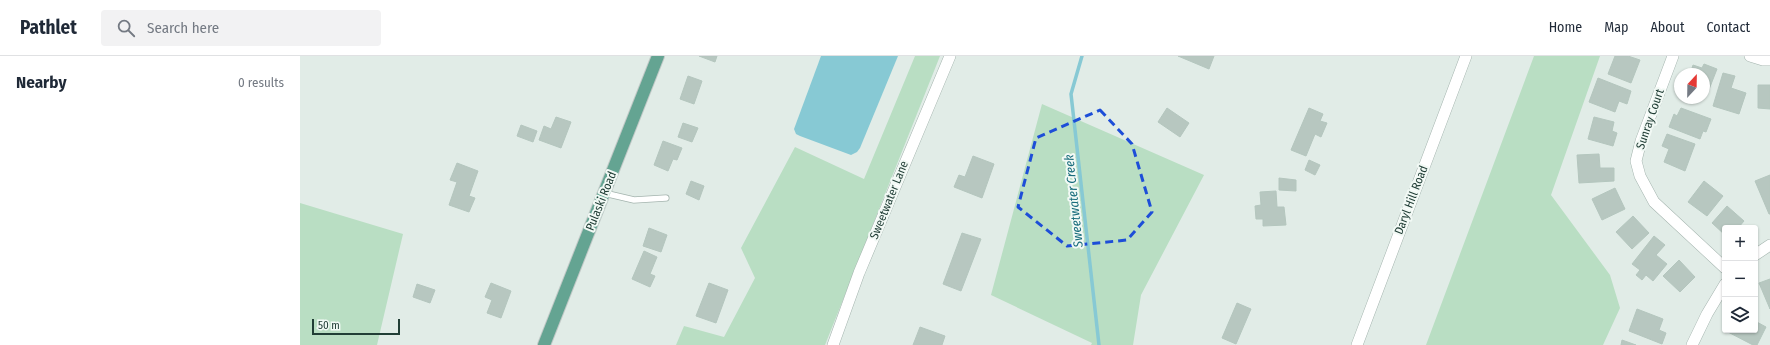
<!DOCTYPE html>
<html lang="en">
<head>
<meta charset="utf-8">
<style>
  :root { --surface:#fff; --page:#f2f2f3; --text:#1f2937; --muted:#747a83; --line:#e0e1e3 }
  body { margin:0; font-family:"Fira Sans Condensed",sans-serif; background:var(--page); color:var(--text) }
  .controls { position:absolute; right:12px; bottom:12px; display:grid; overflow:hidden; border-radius:4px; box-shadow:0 1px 3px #0004 }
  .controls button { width:36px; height:36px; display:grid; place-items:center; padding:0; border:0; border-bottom:1px solid var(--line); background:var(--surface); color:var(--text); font:20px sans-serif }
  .compass { position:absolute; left:1374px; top:12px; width:36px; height:36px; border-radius:50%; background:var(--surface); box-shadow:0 1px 3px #0004; rotate:22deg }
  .scale { position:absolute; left:12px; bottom:10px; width:88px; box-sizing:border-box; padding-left:4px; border:2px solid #213e36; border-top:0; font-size:11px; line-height:14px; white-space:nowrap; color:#213e36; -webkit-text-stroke:3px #f2f9f5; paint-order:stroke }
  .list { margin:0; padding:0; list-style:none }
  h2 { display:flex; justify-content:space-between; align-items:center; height:52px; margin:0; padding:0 16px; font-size:17px }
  h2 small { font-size:13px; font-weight:400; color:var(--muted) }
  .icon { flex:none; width:22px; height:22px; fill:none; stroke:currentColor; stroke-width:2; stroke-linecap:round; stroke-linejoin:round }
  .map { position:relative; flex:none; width:1470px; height:289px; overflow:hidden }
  header { display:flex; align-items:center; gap:24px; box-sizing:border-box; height:56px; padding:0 20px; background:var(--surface); border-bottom:1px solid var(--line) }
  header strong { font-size:19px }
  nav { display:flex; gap:22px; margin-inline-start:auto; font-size:14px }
  .search { width:280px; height:36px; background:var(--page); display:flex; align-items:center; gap:10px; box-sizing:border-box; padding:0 14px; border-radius:4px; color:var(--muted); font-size:15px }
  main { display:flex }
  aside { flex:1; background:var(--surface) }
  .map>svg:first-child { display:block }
</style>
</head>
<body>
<header>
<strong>Pathlet</strong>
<div class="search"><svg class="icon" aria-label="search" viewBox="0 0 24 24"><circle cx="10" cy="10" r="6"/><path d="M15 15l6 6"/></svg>Search here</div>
<nav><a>Home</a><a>Map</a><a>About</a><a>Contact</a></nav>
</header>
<main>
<aside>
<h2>Nearby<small>0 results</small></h2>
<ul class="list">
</ul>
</aside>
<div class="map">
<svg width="1470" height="289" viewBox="0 0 1470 289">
  <rect width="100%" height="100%" fill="#e1ece7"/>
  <path fill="#b9dec3" d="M 615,0 L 640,0 L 525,289 L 376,289 L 384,270 L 424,281 L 455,222 L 441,192 L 495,91 L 564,123 Z
    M 1234,0 L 1300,0 L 1251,139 L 1310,219 L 1320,252 L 1303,289 L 1126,289 Z
    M 742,48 L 904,119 L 841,239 L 833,289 L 791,289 L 792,287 L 691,239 Z
    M 0,147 L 103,178 L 77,289 L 0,289 Z"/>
  <path fill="#87c9d4" d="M 521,0 L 598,0 L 560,92 L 557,96 L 551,99 L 500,80 L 496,78 L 494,73 Z"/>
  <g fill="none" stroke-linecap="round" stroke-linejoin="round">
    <path stroke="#87c9d4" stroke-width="3.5" d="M 782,0 L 771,38 L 799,289"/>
  </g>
  <path fill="#b7c7c0" stroke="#b4c6be" d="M 399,0 L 417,0 L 415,6 Z
    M 878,0 L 914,0 L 909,13 Z
    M 1315,0 L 1328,0 L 1340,4 L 1331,27 L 1308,18 Z
    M 1404,8 L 1417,13 L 1408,36 L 1404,34 L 1404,18 L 1390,18 L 1393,9 L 1402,12 Z
    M 1423,17 L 1435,20 L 1431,32 L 1446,37 L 1439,58 L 1413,50 Z
    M 388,20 L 402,25 L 394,48 L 380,43 Z
    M 1298,22 L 1331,35 L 1327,48 L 1319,45 L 1315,56 L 1289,46 Z
    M 1458,29 L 1470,29 L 1470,53 L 1458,52 Z
    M 867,52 L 889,67 L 880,81 L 858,66 Z
    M 1009,52 L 1023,58 L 1020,65 L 1027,67 L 1021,81 L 1015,78 L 1006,100 L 991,94 Z
    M 1381,52 L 1411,63 L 1406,76 L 1403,75 L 1400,83 L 1369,71 L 1374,58 L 1377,60 Z
    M 256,61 L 271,66 L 261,92 L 239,84 L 244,70 L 251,73 Z
    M 1294,61 L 1314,66 L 1312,75 L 1317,77 L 1313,90 L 1288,83 Z
    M 383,67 L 398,72 L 392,86 L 378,81 Z
    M 221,69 L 237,75 L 233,86 L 217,80 Z
    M 1367,78 L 1395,88 L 1385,115 L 1364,106 L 1369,93 L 1362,90 Z
    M 363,85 L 382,92 L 377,104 L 373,103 L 368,115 L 354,109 Z
    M 1299,98 L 1300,112 L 1314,112 L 1314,125 L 1279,127 L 1277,99 Z
    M 673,100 L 694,108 L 682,142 L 654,131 L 659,119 L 665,121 Z
    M 1009,104 L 1020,109 L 1015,119 L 1005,114 Z
    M 157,107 L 178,115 L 169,140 L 175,142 L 169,156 L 149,149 L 157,126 L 150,124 Z
    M 1470,119 L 1470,158 L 1469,158 L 1455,125 Z
    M 979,122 L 996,124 L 996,135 L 979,134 Z
    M 391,125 L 404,130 L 399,144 L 386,138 Z
    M 1404,125 L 1423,140 L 1407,160 L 1388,146 Z
    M 1315,132 L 1325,153 L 1302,164 L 1292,143 Z
    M 976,135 L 977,151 L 984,151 L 986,169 L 963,170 L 963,163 L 956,163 L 955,150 L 961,149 L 960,136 Z
    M 1427,150 L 1444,165 L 1438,172 L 1425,172 L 1425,179 L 1412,167 Z
    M 1333,160 L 1349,177 L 1332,193 L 1316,176 Z
    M 349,172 L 367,179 L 361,196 L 343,190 Z
    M 662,177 L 681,183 L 661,235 L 643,228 Z
    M 1354,180 L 1365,189 L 1356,199 L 1367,208 L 1353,225 L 1346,219 L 1342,224 L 1336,219 L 1340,214 L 1332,208 Z
    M 344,195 L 357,201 L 350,218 L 355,220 L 350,231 L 332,223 Z
    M 1379,204 L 1395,221 L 1380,236 L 1363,220 Z
    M 1470,223 L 1470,253 L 1459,227 Z
    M 191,227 L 211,235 L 201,262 L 187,257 L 192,244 L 185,241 Z
    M 409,227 L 428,234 L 416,267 L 396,260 Z
    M 117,228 L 135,234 L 130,247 L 113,241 Z
    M 937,247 L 951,253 L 936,288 L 922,282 Z
    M 1337,253 L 1363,263 L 1359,274 L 1366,277 L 1362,288 L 1329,275 Z
    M 1455,265 L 1466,271 L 1457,289 L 1453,289 L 1426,275 L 1455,274 Z
    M 620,271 L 645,280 L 642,289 L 613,289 Z
    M 1322,284 L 1336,289 L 1321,289 Z"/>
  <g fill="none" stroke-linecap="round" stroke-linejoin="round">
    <defs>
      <path id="service" d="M 304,137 L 334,144 L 366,142"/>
      <path id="minor" d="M 1373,0 L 1341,85 L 1336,105 L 1340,120 L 1354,146 L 1425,212
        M 1450,0 L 1463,4 L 1470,4
        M 1455,199 L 1470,189
        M 533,289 L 559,217 L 650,0
        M 1057,289 L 1166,0
        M 1392,289 L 1407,258 L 1425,228"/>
      <path id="primary" d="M 244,289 L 358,0"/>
    </defs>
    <use href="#service" stroke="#a4b4ae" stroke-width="7"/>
    <use href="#minor" stroke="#a4b4ae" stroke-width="12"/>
    <use href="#primary" stroke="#c1c9c7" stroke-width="14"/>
    <use href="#service" stroke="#fff" stroke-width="5.5"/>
    <use href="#minor" stroke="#fff" stroke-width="11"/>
    <use href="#primary" stroke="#64a492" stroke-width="12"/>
  </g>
  <path fill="none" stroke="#1d4ed8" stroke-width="3" stroke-dasharray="8 5" stroke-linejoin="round" d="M 800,54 L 832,88 L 852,156 L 827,184 L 767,190 L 718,151 L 736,82 Z"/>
  <g text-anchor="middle" stroke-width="4" stroke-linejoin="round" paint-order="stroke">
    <g font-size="12" fill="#213e36" stroke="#f2f9f5">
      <text transform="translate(1350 63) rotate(-71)" y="4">Sunray Court</text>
      <text transform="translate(589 144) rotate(-68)" y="4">Sweetwater Lane</text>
      <text transform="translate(1111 144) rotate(-69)" y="4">Daryl Hill Road</text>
      <text transform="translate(301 145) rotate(-68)" y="4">Pulaski Road</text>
    </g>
    <g font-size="13" font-style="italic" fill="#196d7c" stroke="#f2f9f5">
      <text transform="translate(773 145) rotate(-96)" y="5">Sweetwater Creek</text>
    </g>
  </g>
</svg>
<div class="controls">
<button>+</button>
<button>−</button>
<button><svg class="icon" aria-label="layers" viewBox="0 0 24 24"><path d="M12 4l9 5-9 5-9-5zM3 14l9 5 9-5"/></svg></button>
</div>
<svg class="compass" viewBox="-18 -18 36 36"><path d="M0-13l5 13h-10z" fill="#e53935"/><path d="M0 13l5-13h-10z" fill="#747a83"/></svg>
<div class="scale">50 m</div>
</div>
</main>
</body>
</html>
